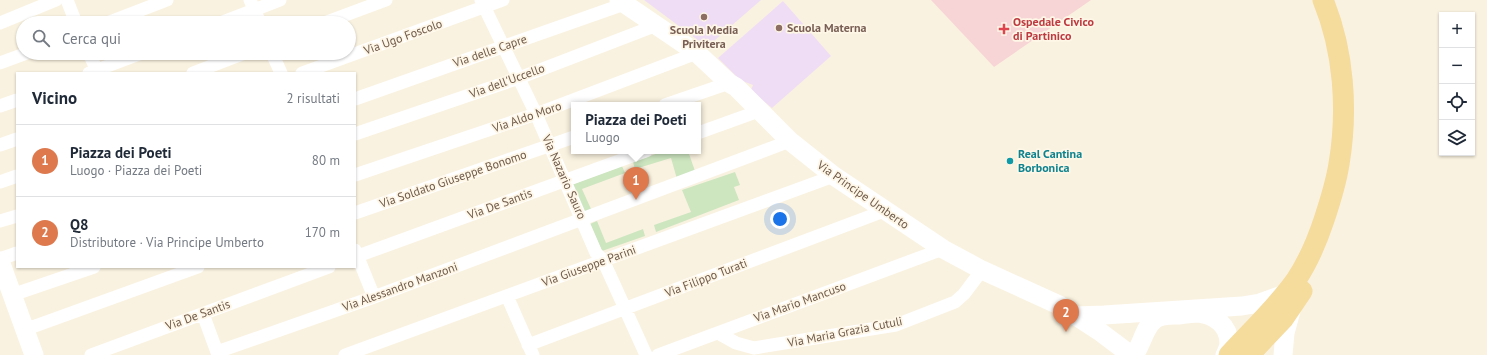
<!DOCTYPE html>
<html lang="it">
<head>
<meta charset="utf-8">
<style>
  :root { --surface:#fff; --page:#f6f6f7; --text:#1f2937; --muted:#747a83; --line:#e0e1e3; --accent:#dd794d }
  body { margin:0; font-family:"PT Sans",sans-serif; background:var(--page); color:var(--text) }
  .controls { position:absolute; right:12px; top:12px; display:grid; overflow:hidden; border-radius:0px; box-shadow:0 1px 3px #0004 }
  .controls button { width:36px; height:36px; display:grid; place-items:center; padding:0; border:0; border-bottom:1px solid var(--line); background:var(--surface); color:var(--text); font:20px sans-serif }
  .you { position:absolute; left:780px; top:219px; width:14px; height:14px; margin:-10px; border:3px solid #fff; border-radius:50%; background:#1a73e8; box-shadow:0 0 0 6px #1a73e833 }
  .badge { display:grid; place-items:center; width:26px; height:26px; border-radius:50%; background:var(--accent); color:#fff; font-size:13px; font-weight:700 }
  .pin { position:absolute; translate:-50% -33px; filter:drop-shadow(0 1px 2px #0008) }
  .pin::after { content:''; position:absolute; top:21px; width:14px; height:12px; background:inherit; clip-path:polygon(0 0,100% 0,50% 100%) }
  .popup { position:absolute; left:571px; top:102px; width:130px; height:52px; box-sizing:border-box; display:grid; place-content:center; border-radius:0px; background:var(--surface); filter:drop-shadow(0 1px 3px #0005); font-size:13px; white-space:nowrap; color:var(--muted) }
  .popup b { font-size:15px; color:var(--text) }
  .popup::after { content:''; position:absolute; left:50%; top:100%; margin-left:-8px; border:8px solid transparent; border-top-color:var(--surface) }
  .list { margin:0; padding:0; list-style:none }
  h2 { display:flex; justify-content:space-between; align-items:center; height:52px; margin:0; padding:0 16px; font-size:17px }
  h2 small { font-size:13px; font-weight:400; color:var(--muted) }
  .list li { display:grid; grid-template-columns:26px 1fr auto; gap:12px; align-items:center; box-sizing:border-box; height:72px; padding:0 16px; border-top:1px solid var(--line) }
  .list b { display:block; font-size:15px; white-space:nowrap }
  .list p { margin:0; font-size:13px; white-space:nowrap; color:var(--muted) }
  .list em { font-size:13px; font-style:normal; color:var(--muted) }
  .icon { flex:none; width:22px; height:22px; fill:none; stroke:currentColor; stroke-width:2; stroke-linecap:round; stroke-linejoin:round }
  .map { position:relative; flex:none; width:1487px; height:355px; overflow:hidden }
  .search { position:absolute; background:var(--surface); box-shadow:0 1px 3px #0004; left:16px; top:16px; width:340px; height:44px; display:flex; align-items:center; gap:10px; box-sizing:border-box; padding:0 14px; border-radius:22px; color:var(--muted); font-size:15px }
  .panel { position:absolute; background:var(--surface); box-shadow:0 1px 3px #0004; left:16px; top:72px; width:340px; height:196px; border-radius:0px }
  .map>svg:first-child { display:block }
</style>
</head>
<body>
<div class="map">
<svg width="1487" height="355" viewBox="0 0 1487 355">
  <rect width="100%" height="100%" fill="#faf2e0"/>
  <path fill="#efddf6" d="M 644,0 L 761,0 L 707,47 Z
    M 783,1 L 831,56 L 772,108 L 754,93 L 750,92 L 753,85 L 740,80 L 718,58 Z"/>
  <path fill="#f7d4d5" d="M 931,0 L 1091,0 L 994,67 Z"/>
  <path fill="#cde6c0" d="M 664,151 L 688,151 L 695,171 L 677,179 L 671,158 L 635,169 L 633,162 Z
    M 622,166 L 625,173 L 582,189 L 591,209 L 584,212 L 571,185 Z
    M 735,172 L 740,185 L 734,187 L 739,200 L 656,232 L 654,225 L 691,212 L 682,190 Z
    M 597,221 L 606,243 L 643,229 L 645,236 L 602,251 L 590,224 Z"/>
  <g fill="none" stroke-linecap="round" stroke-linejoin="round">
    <path stroke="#fff" stroke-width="13" d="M 67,0 L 76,23
      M 250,0 L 260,23
      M 481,0 L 536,114 L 596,253 L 603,260 L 646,355
      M 0,23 L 56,0
      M 107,23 L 167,0
      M 220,23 L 280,0
      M 324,23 L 386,0
      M 89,53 L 98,73
      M 272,53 L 281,73
      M 0,63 L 27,53
      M 89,73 L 142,53
      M 193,73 L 245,53
      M 302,73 L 503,0
      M 355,99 L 624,4
      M 665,105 L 729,83
      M 0,106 L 17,100
      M 698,133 L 759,111
      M 355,134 L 519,78 L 657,25
      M 0,145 L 17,139
      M 355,175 L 536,114 L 697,53
      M 0,182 L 17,176
      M 355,213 L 574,137
      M 0,221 L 17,216
      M 355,250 L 374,297
      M 355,257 L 646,151
      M 0,259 L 17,253
      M 12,295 L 94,267
      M 507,296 L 533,355
      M 203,314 L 218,355
      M 24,330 L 198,267
      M 718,333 L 736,343 L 754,348 L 896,325 L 955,302 L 964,294 L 982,270
      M 528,345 L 884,211
      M 217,352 L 374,297 L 790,141
      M 91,355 L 329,267
      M 345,355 L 834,176
      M 658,355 L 943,249"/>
    <path stroke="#fff" stroke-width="19" d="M 619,0 L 697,53 L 729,83 L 736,87 L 790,141 L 834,176 L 943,249 L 982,270 L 1059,305 L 1099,331 L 1131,355
      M 0,261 L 34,355
      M 1076,316 L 1104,315 L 1242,306 L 1260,303 L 1285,294
      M 1134,355 C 1142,345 1144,328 1154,320 C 1161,314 1172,315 1180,315 C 1186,314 1193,313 1199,313 C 1215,315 1229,326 1229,343 C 1229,347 1227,351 1225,355
      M 1283,355 L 1285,333 L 1292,307"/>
    <path stroke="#f5db9c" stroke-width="21" d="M 1229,355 C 1251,331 1277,307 1296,280 C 1308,262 1317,241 1324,220 C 1330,202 1336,183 1339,164 C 1348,110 1344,51 1323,0
      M 1249,355 L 1283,319 L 1302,291"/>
  </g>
  <g fill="#8d6e63" stroke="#fef6e6" stroke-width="1.5">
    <circle cx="704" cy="17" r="4"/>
    <circle cx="779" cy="28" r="4"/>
  </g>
  <path fill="#e0444e" stroke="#fef6e6" stroke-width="1.5" d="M1002 23h4v4h4v4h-4v4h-4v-4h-4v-4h4z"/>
  <circle fill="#0f9aa8" stroke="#fef6e6" stroke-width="1.5" cx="1010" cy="161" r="4"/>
  <g text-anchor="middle" stroke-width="3.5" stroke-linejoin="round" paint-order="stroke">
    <g font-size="12" font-weight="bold" fill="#be3a42" stroke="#fef6e6" text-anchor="start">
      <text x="1013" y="26">Ospedale Civico<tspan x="1013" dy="14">di Partinico</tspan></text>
    </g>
    <g font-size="12" font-weight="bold" fill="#785e54" stroke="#fef6e6" text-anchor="start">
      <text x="787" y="32">Scuola Materna</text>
      <text x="704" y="34" text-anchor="middle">Scuola Media<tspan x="704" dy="14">Privitera</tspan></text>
    </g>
    <g font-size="12" fill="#6f5a4a" stroke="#fef6e6">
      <text transform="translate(403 37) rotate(-20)" y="4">Via Ugo Foscolo</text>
      <text transform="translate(490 51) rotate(-19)" y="4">Via delle Capre</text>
      <text transform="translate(507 81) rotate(-20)" y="4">Via dell'Uccello</text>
      <text transform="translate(527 117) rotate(-19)" y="4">Via Aldo Moro</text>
      <text transform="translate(564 177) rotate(66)" y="4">Via Nazario Sauro</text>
      <text transform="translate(453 179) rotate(-19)" y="4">Via Soldato Giuseppe Bonomo</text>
      <text transform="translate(863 195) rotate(35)" y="4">Via Principe Umberto</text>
      <text transform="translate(500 204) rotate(-20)" y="4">Via De Santis</text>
      <text transform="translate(589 266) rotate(-20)" y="4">Via Giuseppe Parini</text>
      <text transform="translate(706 278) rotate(-21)" y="4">Via Filippo Turati</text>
      <text transform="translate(400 287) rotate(-20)" y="4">Via Alessandro Manzoni</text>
      <text transform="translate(800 302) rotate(-20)" y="4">Via Mario Mancuso</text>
      <text transform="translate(198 315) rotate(-20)" y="4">Via De Santis</text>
      <text transform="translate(845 332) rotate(-11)" y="4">Via Maria Grazia Cutuli</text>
    </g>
    <g font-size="12" font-weight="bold" fill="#0d838f" stroke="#fef6e6" text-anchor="start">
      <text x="1018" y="158">Real Cantina<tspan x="1018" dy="14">Borbonica</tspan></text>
    </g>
  </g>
</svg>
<div class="controls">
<button>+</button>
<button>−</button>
<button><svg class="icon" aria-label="locate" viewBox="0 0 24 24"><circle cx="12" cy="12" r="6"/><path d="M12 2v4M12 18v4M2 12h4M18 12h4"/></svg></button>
<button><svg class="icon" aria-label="layers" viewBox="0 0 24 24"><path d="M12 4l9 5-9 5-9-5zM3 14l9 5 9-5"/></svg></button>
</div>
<div class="you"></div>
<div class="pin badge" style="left:636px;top:200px">1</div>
<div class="popup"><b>Piazza dei Poeti</b>Luogo</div>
<div class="pin badge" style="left:1066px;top:332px">2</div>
<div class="search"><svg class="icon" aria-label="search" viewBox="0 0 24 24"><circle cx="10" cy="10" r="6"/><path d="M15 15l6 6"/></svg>Cerca qui</div>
<section class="panel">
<h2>Vicino<small>2 risultati</small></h2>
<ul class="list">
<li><span class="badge">1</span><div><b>Piazza dei Poeti</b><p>Luogo · Piazza dei Poeti</p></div><em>80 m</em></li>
<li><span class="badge">2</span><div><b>Q8</b><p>Distributore · Via Principe Umberto</p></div><em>170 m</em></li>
</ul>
</section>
</div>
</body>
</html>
